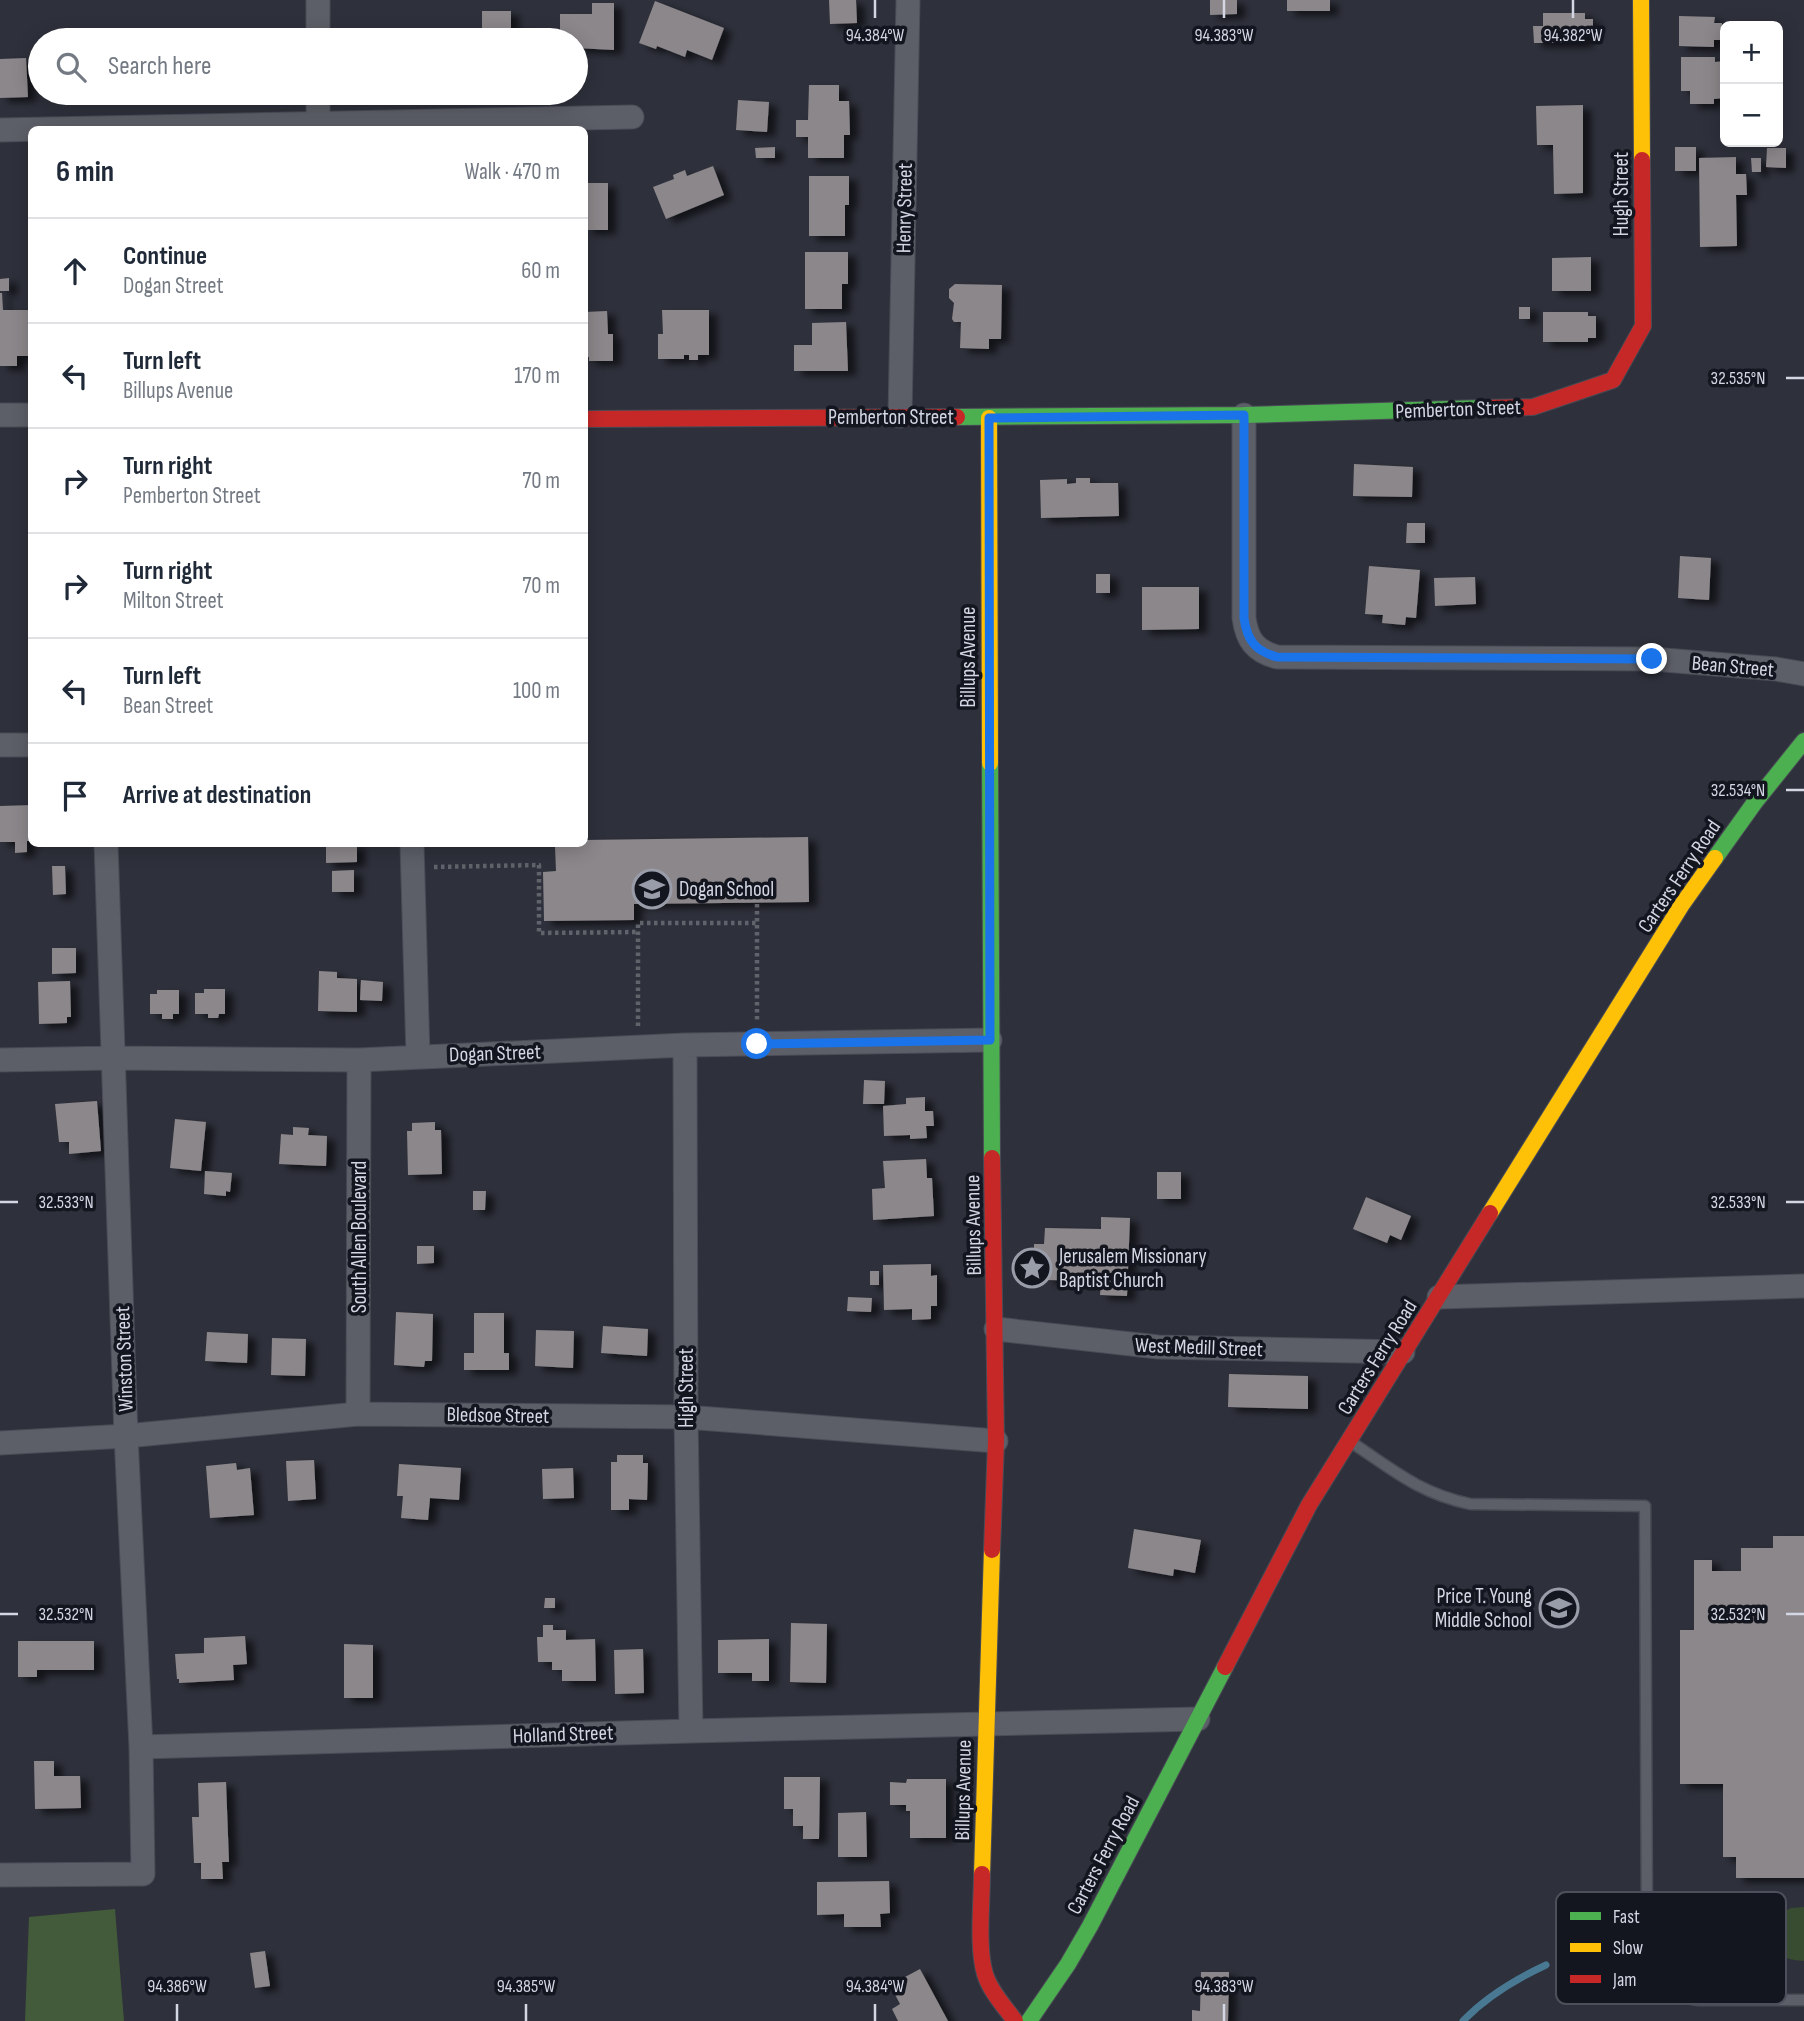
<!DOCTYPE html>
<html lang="en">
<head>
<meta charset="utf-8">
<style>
  :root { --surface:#fff; --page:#f6f6f7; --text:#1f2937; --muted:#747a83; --line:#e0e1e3 }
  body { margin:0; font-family:"Sofia Sans Condensed",sans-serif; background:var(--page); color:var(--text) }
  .controls { position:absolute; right:21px; top:21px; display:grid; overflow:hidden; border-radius:10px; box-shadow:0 4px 18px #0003 }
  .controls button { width:63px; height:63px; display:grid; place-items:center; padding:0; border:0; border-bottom:2px solid var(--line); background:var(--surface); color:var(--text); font:35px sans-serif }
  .stop { position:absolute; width:21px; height:21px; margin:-16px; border:5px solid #1a73e8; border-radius:50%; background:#fff }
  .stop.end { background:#1a73e8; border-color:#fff; box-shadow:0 2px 7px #0008 }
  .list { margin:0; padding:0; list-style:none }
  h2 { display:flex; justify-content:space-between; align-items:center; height:91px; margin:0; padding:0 28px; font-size:30px }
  h2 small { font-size:23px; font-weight:400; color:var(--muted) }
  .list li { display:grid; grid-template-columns:46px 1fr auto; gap:21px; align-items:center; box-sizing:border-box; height:105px; padding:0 28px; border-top:2px solid var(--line) }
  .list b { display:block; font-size:26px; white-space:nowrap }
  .list p { margin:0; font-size:23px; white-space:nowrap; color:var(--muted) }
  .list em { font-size:23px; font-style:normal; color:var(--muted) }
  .icon { flex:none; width:38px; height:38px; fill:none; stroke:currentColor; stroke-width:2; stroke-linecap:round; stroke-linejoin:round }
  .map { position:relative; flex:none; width:1804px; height:2021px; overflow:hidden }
  .search { position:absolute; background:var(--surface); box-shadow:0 4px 18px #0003; left:28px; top:28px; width:560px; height:77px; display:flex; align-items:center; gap:18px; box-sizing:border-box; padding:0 24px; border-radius:38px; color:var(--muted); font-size:26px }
  .panel { position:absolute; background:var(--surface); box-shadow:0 4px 18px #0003; left:28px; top:126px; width:560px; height:721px; border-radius:10px }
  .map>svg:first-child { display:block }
</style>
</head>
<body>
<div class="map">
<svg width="1804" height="2021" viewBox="0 0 1804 2021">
  <defs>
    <filter id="shadow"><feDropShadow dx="8" dy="4.5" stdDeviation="3.5" flood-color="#0009"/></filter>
  </defs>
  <rect width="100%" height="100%" fill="#2e303b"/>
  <path fill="#384c31" d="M 1804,1907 L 1804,1961 C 1795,1961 1789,1958 1780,1957 C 1766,1955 1751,1960 1737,1955 L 1736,1912 L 1739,1910 L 1785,1911 L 1791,1908 Z"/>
  <path fill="#435b3a" d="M 115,1909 L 124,2021 L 25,2021 L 29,1917 Z"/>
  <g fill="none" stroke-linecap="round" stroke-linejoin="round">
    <path stroke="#497992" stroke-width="7" d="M 1463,2021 C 1487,1996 1516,1979 1546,1965"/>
  </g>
  <path fill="#8c878a" filter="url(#shadow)" d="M 829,0 L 856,0 L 857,23 L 830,24 Z
    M 1210,0 L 1237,0 L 1237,14 L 1210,15 Z
    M 1287,0 L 1330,0 L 1330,11 L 1287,11 Z
    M 655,1 L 724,28 L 712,60 L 687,50 L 685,57 L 657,46 L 656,49 L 639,43 Z
    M 592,3 L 614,3 L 614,50 L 576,48 L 576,40 L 560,40 L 560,14 L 592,14 Z
    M 482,11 L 511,11 L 511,28 L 526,28 L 526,40 L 482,40 Z
    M 1543,13 L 1585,13 L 1585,19 L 1593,19 L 1593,34 L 1585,34 L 1586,43 L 1534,43 L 1533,26 L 1543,26 Z
    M 1679,16 L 1715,17 L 1714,23 L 1722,23 L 1722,40 L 1714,40 L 1714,47 L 1679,46 Z
    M 412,32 L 442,32 L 442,40 L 412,40 Z
    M 1681,57 L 1715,57 L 1715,62 L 1725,61 L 1725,98 L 1714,99 L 1714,104 L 1690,104 L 1690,91 L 1681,91 Z
    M 26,58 L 28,97 L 0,98 L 0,59 Z
    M 809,85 L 839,85 L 839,101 L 849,101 L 850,135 L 844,135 L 844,158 L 808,158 L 808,137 L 796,137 L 796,120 L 808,120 Z
    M 738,100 L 769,102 L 767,132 L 736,130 Z
    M 1583,105 L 1583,193 L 1554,194 L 1553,145 L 1537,145 L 1536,106 Z
    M 775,147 L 775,158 L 756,158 L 755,148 Z
    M 1675,147 L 1696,147 L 1696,171 L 1675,171 Z
    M 1767,148 L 1786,148 L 1786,168 L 1766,167 Z
    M 1736,157 L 1736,174 L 1746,174 L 1747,195 L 1736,195 L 1737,246 L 1700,247 L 1699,158 Z
    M 1751,158 L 1761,158 L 1761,172 L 1752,172 Z
    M 713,166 L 724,195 L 666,219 L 653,187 L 674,179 L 673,175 L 685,170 L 687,176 Z
    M 809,176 L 849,176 L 849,205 L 845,205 L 845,236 L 809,236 Z
    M 586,183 L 608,183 L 608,230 L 585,230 Z
    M 805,252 L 848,252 L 848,284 L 842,284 L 842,309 L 805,309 Z
    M 1591,257 L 1591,291 L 1552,291 L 1552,258 Z
    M 9,278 L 9,291 L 0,291 L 0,279 Z
    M 955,284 L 1002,285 L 1001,339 L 989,339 L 989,349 L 960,348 L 961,322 L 954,322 L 952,319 L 954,303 L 949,298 L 949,289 Z
    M 0,293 L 2,293 L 3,310 L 31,310 L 32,356 L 17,356 L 17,366 L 0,366 Z
    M 1519,307 L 1530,307 L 1530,319 L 1519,319 Z
    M 662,310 L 709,310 L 709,355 L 698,355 L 698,360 L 689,360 L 689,355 L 684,355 L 684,359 L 658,359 L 658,334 L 663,334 Z
    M 607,311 L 608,334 L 613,334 L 613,361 L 589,361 L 589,357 L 584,357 L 584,312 Z
    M 1543,312 L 1588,312 L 1588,316 L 1596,316 L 1596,338 L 1588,338 L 1588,342 L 1543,342 Z
    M 846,322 L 848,371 L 794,371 L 794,345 L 812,345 L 812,323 Z
    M 1354,464 L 1413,467 L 1412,497 L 1353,496 Z
    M 1076,478 L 1090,478 L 1090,483 L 1118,483 L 1119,516 L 1041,518 L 1040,480 L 1067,479 L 1067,484 L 1076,483 Z
    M 1407,523 L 1425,523 L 1425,543 L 1406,543 Z
    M 1680,556 L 1711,558 L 1709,600 L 1678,598 Z
    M 1369,566 L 1420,570 L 1416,618 L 1406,617 L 1405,625 L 1382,623 L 1383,615 L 1365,614 Z
    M 1096,574 L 1110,574 L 1110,593 L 1096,593 Z
    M 1475,577 L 1476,604 L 1435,606 L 1434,578 Z
    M 1142,587 L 1199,587 L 1199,629 L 1142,630 Z
    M 32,805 L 32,841 L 27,841 L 27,852 L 15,853 L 15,842 L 0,842 L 0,806 Z
    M 808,837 L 809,902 L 634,904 L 634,920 L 544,921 L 543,872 L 556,871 L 555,847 L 562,847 L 562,844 L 584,844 L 584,840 Z
    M 326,844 L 357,844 L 357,862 L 326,863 Z
    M 52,866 L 65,866 L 66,894 L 53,895 Z
    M 354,870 L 354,892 L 332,892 L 332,871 Z
    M 52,948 L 76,948 L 76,973 L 52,974 Z
    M 319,971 L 337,972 L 337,978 L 357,979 L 357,1012 L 318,1011 Z
    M 361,980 L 383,982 L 382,1001 L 360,1000 Z
    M 70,981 L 71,1017 L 67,1017 L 67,1023 L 39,1024 L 38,982 Z
    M 204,989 L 225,989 L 225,1014 L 219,1014 L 218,1018 L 208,1018 L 208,1014 L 195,1014 L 195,993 L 204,993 Z
    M 157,990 L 179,990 L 179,1014 L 173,1014 L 173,1019 L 162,1019 L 162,1014 L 150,1014 L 150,994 L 157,994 Z
    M 864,1080 L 885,1081 L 884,1104 L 863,1104 Z
    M 925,1097 L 925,1111 L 933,1111 L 934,1126 L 926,1126 L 927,1138 L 910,1139 L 910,1135 L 884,1136 L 883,1106 L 906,1104 L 906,1098 Z
    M 97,1101 L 101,1151 L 69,1154 L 69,1142 L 59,1142 L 55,1104 Z
    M 175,1119 L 206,1122 L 201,1171 L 170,1168 Z
    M 435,1122 L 435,1130 L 441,1130 L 442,1174 L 408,1175 L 407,1131 L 412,1131 L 412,1123 Z
    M 293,1127 L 309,1128 L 308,1135 L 327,1136 L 326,1166 L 279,1164 L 281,1134 L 293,1135 Z
    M 926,1159 L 927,1178 L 932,1178 L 934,1216 L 873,1220 L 872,1189 L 885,1188 L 883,1161 Z
    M 205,1171 L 232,1173 L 230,1192 L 226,1191 L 226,1196 L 204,1194 Z
    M 1157,1172 L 1181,1172 L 1181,1199 L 1157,1199 Z
    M 473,1191 L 486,1191 L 485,1210 L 473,1210 Z
    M 1366,1197 L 1411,1216 L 1401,1240 L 1390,1235 L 1387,1243 L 1353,1229 Z
    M 1101,1217 L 1130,1218 L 1127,1296 L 1100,1295 L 1101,1281 L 1046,1280 L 1046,1262 L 1034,1262 L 1034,1244 L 1044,1244 L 1045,1228 L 1101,1229 Z
    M 417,1246 L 434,1246 L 434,1263 L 417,1264 Z
    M 931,1264 L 931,1276 L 937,1275 L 937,1306 L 931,1306 L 931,1319 L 912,1320 L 912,1309 L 884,1310 L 883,1265 Z
    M 870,1271 L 879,1271 L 879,1285 L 870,1285 Z
    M 848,1297 L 872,1298 L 871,1312 L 847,1311 Z
    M 396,1312 L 433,1314 L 432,1361 L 425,1361 L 424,1367 L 394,1365 Z
    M 474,1313 L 504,1313 L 504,1353 L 509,1353 L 509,1370 L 464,1370 L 464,1353 L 474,1353 Z
    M 603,1326 L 648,1329 L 647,1356 L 601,1353 Z
    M 536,1330 L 574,1331 L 573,1368 L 535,1366 Z
    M 207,1332 L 248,1334 L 247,1363 L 205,1361 Z
    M 272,1338 L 306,1339 L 305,1376 L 271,1375 Z
    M 1229,1374 L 1308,1376 L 1308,1409 L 1228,1407 Z
    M 617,1455 L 643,1455 L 643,1463 L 648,1463 L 647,1500 L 629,1499 L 629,1510 L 611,1510 L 611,1462 L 617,1462 Z
    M 314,1460 L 316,1499 L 288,1501 L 286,1461 Z
    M 236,1463 L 237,1470 L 250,1468 L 254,1515 L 210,1518 L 206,1466 Z
    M 399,1464 L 461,1468 L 459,1500 L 430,1498 L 428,1520 L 401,1518 L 403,1496 L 397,1496 Z
    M 573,1468 L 574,1498 L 543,1499 L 542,1469 Z
    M 1134,1529 L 1201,1540 L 1195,1573 L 1174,1569 L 1173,1576 L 1128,1568 Z
    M 1773,1536 L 1804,1536 L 1804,1878 L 1736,1878 L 1736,1857 L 1723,1857 L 1723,1784 L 1680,1784 L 1680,1630 L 1694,1630 L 1694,1560 L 1712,1560 L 1712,1571 L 1741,1571 L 1741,1548 L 1773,1548 Z
    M 545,1598 L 555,1598 L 555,1608 L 544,1608 Z
    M 791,1623 L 827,1624 L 826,1683 L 790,1682 Z
    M 543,1625 L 553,1625 L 553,1630 L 566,1630 L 566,1640 L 595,1639 L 596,1681 L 562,1681 L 562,1670 L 552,1670 L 552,1662 L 538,1662 L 537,1637 L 543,1637 Z
    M 245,1636 L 247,1664 L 233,1665 L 234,1680 L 179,1683 L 179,1679 L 177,1679 L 175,1654 L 204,1653 L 204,1638 Z
    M 769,1639 L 769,1681 L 752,1681 L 752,1673 L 718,1673 L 718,1640 Z
    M 18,1641 L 94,1641 L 94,1670 L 37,1670 L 37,1677 L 18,1677 Z
    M 344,1644 L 373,1645 L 373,1698 L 344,1698 Z
    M 643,1649 L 644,1693 L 615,1694 L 614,1650 Z
    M 34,1761 L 54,1761 L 54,1776 L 80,1776 L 81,1808 L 35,1809 Z
    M 784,1777 L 820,1777 L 819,1839 L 803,1839 L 803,1826 L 793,1826 L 793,1809 L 784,1809 Z
    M 907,1779 L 946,1779 L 946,1838 L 910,1838 L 910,1811 L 906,1811 L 906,1805 L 890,1805 L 890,1782 L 906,1783 Z
    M 226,1782 L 229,1862 L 222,1862 L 223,1879 L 201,1879 L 201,1863 L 194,1863 L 192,1817 L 199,1817 L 198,1783 Z
    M 866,1812 L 867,1857 L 838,1857 L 838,1813 Z
    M 889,1881 L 890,1913 L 880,1914 L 881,1927 L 844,1927 L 844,1914 L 817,1915 L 817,1882 Z
    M 265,1951 L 270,1986 L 255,1988 L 250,1953 Z
    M 920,1969 L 948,2021 L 898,2021 L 892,2009 L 900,2004 L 890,1985 Z
    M 1201,1972 L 1229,1972 L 1228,2021 L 1192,2021 L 1192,2010 L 1200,2011 Z"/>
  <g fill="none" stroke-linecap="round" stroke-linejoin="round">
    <defs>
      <path id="lane" d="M 1351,1442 C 1393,1470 1419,1493 1470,1504 L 1645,1506 L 1647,1925 L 1651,1970 L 1658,1986 L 1673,1996 L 1699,2000 L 1804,2000"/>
      <path id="street" d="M 318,40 L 318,0
        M 0,130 L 632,117
        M 318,130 L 318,93
        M 0,415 L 32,415
        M 1244,415 L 1244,618 C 1247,640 1255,651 1277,657 L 1652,659 L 1776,669 L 1804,674
        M 900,416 L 908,0
        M 0,745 L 32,745
        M 412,844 L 418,1056
        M 685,1045 L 686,1417 L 691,1731
        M 0,1060 L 115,1058 L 359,1060 L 685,1045 L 990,1040
        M 1439,1297 L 1804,1286
        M 996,1329 L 1158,1347 L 1403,1352
        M 358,1414 L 359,1060
        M 0,1443 L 126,1436 L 358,1414 L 686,1417 L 996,1441
        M 141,1747 L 691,1731 L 1198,1719
        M 0,1875 L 143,1874 L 141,1747 L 126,1436 L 106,844"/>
      <path id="fast" d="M 957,417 L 1244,415 L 1482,408
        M 990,763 L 992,1158
        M 1715,858 L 1755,802 L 1804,741
        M 1029,2021 L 1068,1964 L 1090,1926 L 1225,1667"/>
      <path id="slow" d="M 1641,0 L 1642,160
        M 989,418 L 990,763
        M 1490,1213 L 1681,906 L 1715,858
        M 982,1874 L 992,1550"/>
      <path id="jam" d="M 1482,408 L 1533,407 L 1613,380 L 1643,326 L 1642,160
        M 584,419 L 957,417
        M 992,1158 L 996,1441 L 992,1550
        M 1225,1667 L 1309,1505 L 1490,1213
        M 982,1874 C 982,1902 977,1948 985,1974 C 990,1991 1005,2007 1015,2021"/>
    </defs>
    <use href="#lane" stroke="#494b55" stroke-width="13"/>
    <use href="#street" stroke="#494b55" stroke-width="25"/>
    <use href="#fast" stroke="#494b55" stroke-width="18"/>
    <use href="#slow" stroke="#494b55" stroke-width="18"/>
    <use href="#jam" stroke="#494b55" stroke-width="18"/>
    <path stroke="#61636b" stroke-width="4.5" stroke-dasharray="3.5 3.5" stroke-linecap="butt" d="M 434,867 L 539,865 L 539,933 L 638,932
      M 757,904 L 757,923
      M 638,1026 L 638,923 L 757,923 L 757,1021"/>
    <use href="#lane" stroke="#5d5f68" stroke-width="10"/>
    <use href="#street" stroke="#5d5f68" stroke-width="23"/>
    <use href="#fast" stroke="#4caf50" stroke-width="16"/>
    <use href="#slow" stroke="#ffc107" stroke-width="16"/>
    <use href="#jam" stroke="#c62828" stroke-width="16"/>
  </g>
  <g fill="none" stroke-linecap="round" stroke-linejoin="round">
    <path stroke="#1a73e8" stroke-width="9" d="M 757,1044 L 990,1040 L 989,418 L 1244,415 L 1244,618 C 1247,640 1255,651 1277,657 L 1652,659"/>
  </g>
  <path fill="none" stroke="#d3d7e4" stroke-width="2.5" d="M 875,0 L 875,18M 1224,0 L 1224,18M 1573,0 L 1573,18M 1786,378 L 1804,378M 1786,790 L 1804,790M 0,1202 L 18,1202M 1786,1202 L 1804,1202M 0,1614 L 18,1614M 1786,1614 L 1804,1614M 177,2004 L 177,2021M 526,2004 L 526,2021M 875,2004 L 875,2021M 1224,2004 L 1224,2021"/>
  <defs>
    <symbol id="school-ring" viewBox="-11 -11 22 22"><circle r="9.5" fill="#14161f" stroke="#999da9" stroke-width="1.5"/><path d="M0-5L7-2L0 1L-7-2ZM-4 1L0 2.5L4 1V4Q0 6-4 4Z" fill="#999da9"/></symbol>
    <symbol id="sight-ring" viewBox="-11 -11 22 22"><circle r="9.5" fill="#14161f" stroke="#999da9" stroke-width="1.5"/><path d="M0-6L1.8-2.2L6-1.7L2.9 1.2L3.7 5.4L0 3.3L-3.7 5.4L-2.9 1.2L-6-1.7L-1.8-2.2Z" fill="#999da9"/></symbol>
  </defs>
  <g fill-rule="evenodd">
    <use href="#school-ring" x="630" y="867" width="44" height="44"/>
    <use href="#sight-ring" x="1010" y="1246" width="44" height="44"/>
    <use href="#school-ring" x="1537" y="1586" width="44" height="44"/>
  </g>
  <g text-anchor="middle" stroke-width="7" stroke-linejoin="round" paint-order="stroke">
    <g font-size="21" fill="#d3d7e4" stroke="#14161f">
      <text transform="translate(1621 194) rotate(-90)" y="7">Hugh Street</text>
      <text transform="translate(904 208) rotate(-89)" y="7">Henry Street</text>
      <text transform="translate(1458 409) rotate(-2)" y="7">Pemberton Street</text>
      <text x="891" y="424">Pemberton Street</text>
      <text transform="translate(968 657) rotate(-90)" y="7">Billups Avenue</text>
      <text transform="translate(1733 666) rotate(5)" y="7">Bean Street</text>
      <text transform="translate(1679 876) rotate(-56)" y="7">Carters Ferry Road</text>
      <text transform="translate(495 1053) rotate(-2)" y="7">Dogan Street</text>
      <text transform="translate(973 1225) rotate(-91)" y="7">Billups Avenue</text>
      <text transform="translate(359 1237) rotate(-90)" y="7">South Allen Boulevard</text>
      <text transform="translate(1199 1347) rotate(2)" y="7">West Medill Street</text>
      <text transform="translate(1377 1357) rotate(-58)" y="7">Carters Ferry Road</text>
      <text transform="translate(124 1359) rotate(-92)" y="7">Winston Street</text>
      <text transform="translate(686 1388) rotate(-90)" y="7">High Street</text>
      <text transform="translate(498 1415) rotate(1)" y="7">Bledsoe Street</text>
      <text transform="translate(563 1734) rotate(-2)" y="7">Holland Street</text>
      <text transform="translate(963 1790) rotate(-89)" y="7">Billups Avenue</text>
      <text transform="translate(1103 1855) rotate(-62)" y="7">Carters Ferry Road</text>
    </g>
    <g font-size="21" fill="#d3d7e4" stroke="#14161f" text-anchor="start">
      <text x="679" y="896">Dogan School</text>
      <text x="1059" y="1263">Jerusalem Missionary<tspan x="1059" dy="24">Baptist Church</tspan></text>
      <text x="1532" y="1603" text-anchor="end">Price T. Young<tspan x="1532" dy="24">Middle School</tspan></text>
    </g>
  </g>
  <rect x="1556" y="1892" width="230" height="112" rx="10" fill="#14161f" stroke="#4d505a" stroke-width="2"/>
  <rect x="1570" y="1912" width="31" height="8" fill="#4caf50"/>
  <rect x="1570" y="1943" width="31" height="9" fill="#ffc107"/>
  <rect x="1570" y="1975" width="31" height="8" fill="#c62828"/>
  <g font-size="19" fill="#d3d7e4">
    <text x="1613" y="1923">Fast</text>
    <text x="1613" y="1954">Slow</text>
    <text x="1613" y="1986">Jam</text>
  </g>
  <g font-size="18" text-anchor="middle" fill="#d3d7e4" stroke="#14161f" stroke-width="7" stroke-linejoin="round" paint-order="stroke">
    <text x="875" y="41">94.384°W</text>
    <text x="1224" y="41">94.383°W</text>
    <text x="1573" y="41">94.382°W</text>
    <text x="1738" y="384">32.535°N</text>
    <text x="1738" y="796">32.534°N</text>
    <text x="66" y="1208">32.533°N</text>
    <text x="1738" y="1208">32.533°N</text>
    <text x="66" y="1620">32.532°N</text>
    <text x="1738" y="1620">32.532°N</text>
    <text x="177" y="1992">94.386°W</text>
    <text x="526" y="1992">94.385°W</text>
    <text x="875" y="1992">94.384°W</text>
    <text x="1224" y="1992">94.383°W</text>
  </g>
</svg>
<div class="controls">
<button>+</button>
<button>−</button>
</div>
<div class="stop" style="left:757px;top:1044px"></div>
<div class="stop end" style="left:1652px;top:659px"></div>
<div class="search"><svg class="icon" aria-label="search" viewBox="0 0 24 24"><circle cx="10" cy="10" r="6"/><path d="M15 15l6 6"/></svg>Search here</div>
<section class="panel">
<h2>6 min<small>Walk · 470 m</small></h2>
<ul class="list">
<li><svg class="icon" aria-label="ahead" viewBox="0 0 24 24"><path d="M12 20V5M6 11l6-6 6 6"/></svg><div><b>Continue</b><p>Dogan Street</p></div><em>60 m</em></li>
<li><svg class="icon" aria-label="left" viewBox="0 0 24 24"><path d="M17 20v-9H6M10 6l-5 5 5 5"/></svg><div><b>Turn left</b><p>Billups Avenue</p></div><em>170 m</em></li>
<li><svg class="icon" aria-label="right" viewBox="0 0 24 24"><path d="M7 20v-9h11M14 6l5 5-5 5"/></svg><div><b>Turn right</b><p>Pemberton Street</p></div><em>70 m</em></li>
<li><svg class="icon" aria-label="right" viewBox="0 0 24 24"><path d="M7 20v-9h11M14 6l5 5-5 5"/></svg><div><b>Turn right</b><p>Milton Street</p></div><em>70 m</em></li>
<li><svg class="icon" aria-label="left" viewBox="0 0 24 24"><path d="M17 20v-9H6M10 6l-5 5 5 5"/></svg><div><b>Turn left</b><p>Bean Street</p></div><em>100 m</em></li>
<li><svg class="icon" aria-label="arrive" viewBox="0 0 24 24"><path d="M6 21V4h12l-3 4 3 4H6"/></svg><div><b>Arrive at destination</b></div></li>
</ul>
</section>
</div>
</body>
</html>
